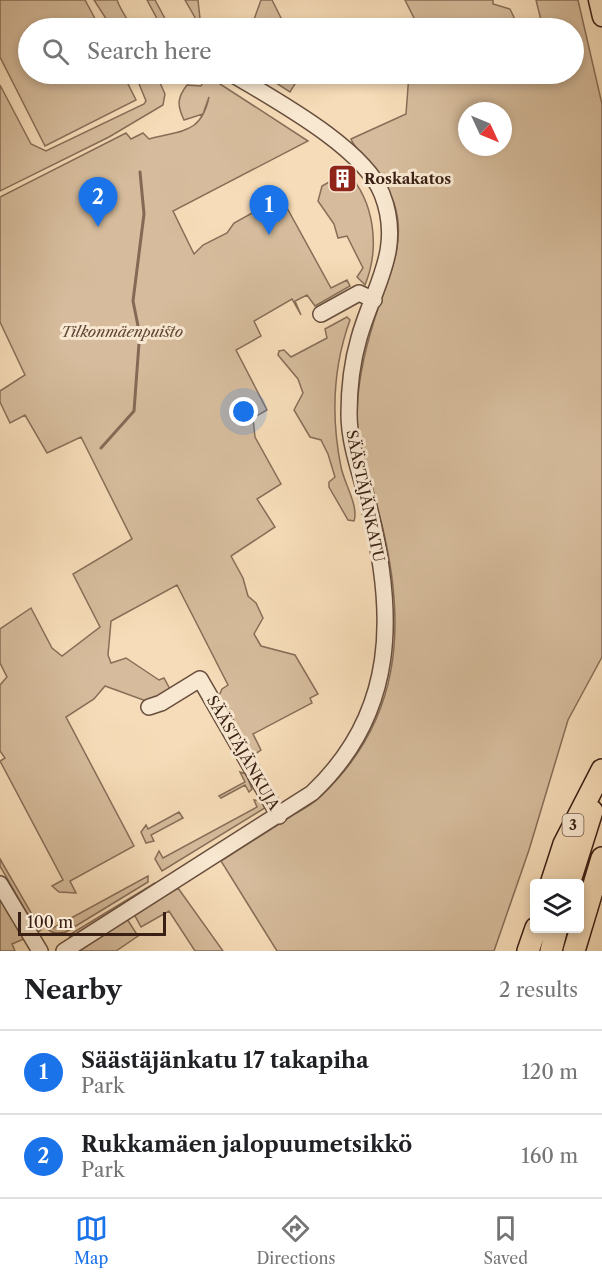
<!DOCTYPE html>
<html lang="en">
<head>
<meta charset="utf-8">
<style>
  :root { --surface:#fff; --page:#f6f6f6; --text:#202124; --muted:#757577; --line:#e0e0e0; --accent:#1a73e8 }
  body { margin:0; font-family:"Libre Caslon Text",serif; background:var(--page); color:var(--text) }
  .controls { position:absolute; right:18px; bottom:18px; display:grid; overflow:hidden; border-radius:6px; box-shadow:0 3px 9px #0003 }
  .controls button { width:54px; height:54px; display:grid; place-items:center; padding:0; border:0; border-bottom:2px solid var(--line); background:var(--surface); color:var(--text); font:30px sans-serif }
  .compass { position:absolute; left:458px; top:102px; width:54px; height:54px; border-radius:50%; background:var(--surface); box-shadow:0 3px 9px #0003; rotate:134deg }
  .scale { position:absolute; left:18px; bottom:15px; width:148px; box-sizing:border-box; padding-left:6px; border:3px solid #391f14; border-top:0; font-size:16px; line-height:21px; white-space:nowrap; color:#391f14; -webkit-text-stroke:4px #f9e8d1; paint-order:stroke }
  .you { position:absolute; left:244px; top:412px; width:21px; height:21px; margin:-15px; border:4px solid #fff; border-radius:50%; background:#1a73e8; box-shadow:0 0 0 9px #1a73e833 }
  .badge { display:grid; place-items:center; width:39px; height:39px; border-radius:50%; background:var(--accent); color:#fff; font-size:20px; font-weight:700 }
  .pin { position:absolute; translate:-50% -50px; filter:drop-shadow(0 2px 3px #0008) }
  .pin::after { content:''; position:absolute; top:32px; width:21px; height:18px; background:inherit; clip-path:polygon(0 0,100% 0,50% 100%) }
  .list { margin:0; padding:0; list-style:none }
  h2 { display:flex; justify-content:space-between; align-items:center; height:78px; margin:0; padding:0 24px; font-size:26px }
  h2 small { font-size:20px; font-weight:400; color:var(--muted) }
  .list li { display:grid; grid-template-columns:39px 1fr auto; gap:18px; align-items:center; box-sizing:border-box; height:84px; padding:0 24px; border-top:2px solid var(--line) }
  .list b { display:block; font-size:22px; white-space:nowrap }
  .list p { margin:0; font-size:20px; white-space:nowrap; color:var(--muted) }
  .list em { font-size:20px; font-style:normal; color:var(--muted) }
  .icon { flex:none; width:33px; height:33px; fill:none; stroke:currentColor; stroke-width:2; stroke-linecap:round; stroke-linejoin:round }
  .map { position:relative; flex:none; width:602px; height:951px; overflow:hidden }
  .search { position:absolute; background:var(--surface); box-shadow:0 3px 9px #0003; left:18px; right:18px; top:18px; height:66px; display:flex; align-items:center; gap:15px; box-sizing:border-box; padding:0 21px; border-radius:33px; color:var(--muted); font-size:22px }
  .sheet { height:246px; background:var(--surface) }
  nav { display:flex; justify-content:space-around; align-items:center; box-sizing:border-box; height:84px; border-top:2px solid var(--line); background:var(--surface); font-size:16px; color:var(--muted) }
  nav a { display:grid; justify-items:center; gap:3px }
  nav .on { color:var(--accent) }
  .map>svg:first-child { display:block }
</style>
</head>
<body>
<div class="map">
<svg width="602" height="951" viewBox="0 0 602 951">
  <rect width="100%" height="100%" fill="#f6dcb8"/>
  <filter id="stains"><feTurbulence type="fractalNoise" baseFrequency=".00333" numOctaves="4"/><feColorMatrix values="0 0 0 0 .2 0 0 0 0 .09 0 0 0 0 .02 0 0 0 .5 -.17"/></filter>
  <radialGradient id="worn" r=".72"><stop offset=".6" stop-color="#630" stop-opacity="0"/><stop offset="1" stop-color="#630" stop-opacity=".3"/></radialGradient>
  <path fill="#d6bc9c" stroke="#886e58" stroke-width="1.5" fill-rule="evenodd" d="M 0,0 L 85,0 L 100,28 L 28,28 L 28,74 L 123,74 L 136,100 L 45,146 L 0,57 Z
    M 94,0 L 117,0 C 121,11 127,18 132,28 L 112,28 Z
    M 147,0 L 155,0 L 170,28 L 162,28 Z
    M 185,0 L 198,0 L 201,28 Z
    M 261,0 L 272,0 L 286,28 L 251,28 Z
    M 405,0 L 493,0 L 493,4 L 510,9 L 519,28 L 413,28 L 414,18 Z
    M 536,0 L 578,0 L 602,104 L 602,657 L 568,720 L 529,850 L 494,951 L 277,951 L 221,861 C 244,846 267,832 290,817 C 300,811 312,805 320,797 C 401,721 407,628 382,525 C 374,491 358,459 357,424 C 356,391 364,353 374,321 C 386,282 408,245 394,203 C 388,187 376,170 365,157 C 360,151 354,147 351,139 L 406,114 L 409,74 L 574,74 L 574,28 L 543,28 ZM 467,111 L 503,111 L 503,147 L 467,147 Z
    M 135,74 L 156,74 L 165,94 L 163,105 L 109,137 L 0,191 L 0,85 L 31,144 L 46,151 L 144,104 L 146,101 Z
    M 262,74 L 301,74 L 290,92 Z
    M 205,79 L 214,80 L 308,141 L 173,211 L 194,254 L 203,245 L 227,233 L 234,223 L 281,197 L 331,288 L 347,280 L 350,286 L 315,306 L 307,295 L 295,301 L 301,315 L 292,299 L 254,321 L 261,336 L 236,350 L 267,410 L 253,418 L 255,437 L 281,484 L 257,499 L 275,527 L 231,556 L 243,578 L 248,596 L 256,603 L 263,618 L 254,634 L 261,646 L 295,655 L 318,694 L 310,698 L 312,703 L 253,734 L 261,750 L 251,757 L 219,696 L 222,689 L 228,685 L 177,585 L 111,621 L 108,655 L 111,663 L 126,658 L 159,680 L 164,678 L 171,691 L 146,701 L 105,686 L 94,699 L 66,717 L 134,846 L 70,881 L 76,893 L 59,892 L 52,886 L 63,880 L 0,761 L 5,758 L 0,751 L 0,685 L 7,677 L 0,663 L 0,629 L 31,608 L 52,648 L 62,656 L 100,627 L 73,574 L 132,539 L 81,437 L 47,453 L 25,415 L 10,423 L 0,402 L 0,391 L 25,375 L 0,322 L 0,197 L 126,133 L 131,139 L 143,133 L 149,139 C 180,130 201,135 209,97 L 203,114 L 184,120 C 177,105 177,98 187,85 L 201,86 Z
    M 337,170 L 339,172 L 339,185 L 346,186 L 347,172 C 375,202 380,248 365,285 L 357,277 L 363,268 L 347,236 L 338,238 L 334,224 L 318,201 L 322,186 L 338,177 Z
    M 347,317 L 350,320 C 333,367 331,417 341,467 C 344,483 359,506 354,521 L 348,520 L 329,487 L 329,482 L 335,477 L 328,454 L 321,440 L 310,437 L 294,410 L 303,393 L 298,379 L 278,355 L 279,351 L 284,350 L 291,357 L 327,338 L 325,329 Z
    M 240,772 L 246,774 L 252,789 L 249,792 L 245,785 L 221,798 L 219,796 L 245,782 Z
    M 254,800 L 262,801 L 268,806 L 162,871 L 155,859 L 159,851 L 163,858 L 257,807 Z
    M 179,812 L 183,818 L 151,835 L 154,841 L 146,843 L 141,832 L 146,825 L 148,829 Z
    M 0,859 L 41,930 L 38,932 L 0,866 Z
    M 148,876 L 148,882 L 66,932 C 57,934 51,934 45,926 L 53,928 Z
    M 155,883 L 153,886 L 71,940 L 69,935 Z
    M 178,888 L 223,951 L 195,951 L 169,911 L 141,927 L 134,914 Z
    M 0,897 L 24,939 L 12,944 L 15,951 L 0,951 Z
    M 127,919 L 138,936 L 116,951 L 79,951 Z"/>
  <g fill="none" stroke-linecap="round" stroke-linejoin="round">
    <path stroke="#846a55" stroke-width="3" d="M 138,326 L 133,301 L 144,214 L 140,172
      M 101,448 L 134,411 L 139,343"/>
    <defs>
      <path id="minor" d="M 321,314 L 359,293 L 374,300
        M 149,707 L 161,703 L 200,679 L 279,816
        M 0,884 L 40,951
        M 64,951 L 312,793 C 397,713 396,614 369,507 C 362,477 349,446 349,414 C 349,389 352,362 359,338 C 373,287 404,250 382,194 C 364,148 275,100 232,74"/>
      <path id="major" d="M 598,0 L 602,17"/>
      <path id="highway" d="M 551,884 L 564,844 L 602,770
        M 569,884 L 592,811
        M 528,951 L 536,928
        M 551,951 L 557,928
        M 574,951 L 602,858"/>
    </defs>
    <use href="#minor" stroke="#684e3d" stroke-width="18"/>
    <use href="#major" stroke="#391f14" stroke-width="21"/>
    <use href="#highway" stroke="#391f14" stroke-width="24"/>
    <use href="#minor" stroke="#f9e8d1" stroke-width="15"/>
    <use href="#major" stroke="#f6dcb8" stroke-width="18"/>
    <use href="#highway" stroke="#f6dcb8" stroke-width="21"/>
  </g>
  <defs>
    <symbol id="building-square" viewBox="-11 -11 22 22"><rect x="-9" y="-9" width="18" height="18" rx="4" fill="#8f2418" stroke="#f9e8d1"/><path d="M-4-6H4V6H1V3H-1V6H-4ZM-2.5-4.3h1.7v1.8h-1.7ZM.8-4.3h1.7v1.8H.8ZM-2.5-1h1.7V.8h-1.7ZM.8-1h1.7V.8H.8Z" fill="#fff"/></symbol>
  </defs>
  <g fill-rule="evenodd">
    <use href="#building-square" x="326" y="162" width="33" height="33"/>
  </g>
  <g text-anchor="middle" stroke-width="6" stroke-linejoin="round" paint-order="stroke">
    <rect fill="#f9e8d1" stroke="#735b4d" stroke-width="1.5" x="562.5" y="814" width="21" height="22" rx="4.5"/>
    <g font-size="14" font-weight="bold" fill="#391f14">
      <text x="573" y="830">3</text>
    </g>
    <g font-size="15" font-weight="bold" fill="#391f14" stroke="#f9e8d1" text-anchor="start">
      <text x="364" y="184">Roskakatos</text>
    </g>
    <g font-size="15" font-style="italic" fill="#604636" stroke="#f9e8d1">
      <text x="122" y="337">Tilkonmäenpuisto</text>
    </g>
    <g font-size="15" fill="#391f14" stroke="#f9e8d1">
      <text transform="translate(365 496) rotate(78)" y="5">SÄÄSTÄJÄNKATU</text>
      <text transform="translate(243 753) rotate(60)" y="5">SÄÄSTÄJÄNKUJA</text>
    </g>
  </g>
  <rect width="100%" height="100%" filter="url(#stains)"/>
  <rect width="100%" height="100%" fill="url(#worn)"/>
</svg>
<div class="controls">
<button><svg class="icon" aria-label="layers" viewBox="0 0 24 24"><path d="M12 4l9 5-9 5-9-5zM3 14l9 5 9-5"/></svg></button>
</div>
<svg class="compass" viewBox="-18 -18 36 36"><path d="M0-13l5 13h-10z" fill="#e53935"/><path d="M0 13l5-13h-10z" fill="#757577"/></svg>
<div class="scale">100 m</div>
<div class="you"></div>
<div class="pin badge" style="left:269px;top:235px">1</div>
<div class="pin badge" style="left:98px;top:227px">2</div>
<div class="search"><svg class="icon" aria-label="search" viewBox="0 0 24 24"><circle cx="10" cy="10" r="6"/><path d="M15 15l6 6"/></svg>Search here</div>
</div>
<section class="sheet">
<h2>Nearby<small>2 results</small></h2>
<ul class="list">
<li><span class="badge">1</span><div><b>Säästäjänkatu 17 takapiha</b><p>Park</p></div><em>120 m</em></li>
<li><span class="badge">2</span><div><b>Rukkamäen jalopuumetsikkö</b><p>Park</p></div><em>160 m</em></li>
</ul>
</section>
<nav>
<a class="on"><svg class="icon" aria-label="map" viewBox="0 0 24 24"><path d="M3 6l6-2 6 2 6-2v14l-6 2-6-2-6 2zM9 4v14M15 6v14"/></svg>Map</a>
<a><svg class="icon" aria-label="directions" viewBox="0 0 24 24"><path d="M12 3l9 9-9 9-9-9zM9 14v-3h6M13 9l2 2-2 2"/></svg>Directions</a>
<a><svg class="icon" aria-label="saved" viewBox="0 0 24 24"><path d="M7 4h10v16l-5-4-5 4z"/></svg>Saved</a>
</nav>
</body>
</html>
